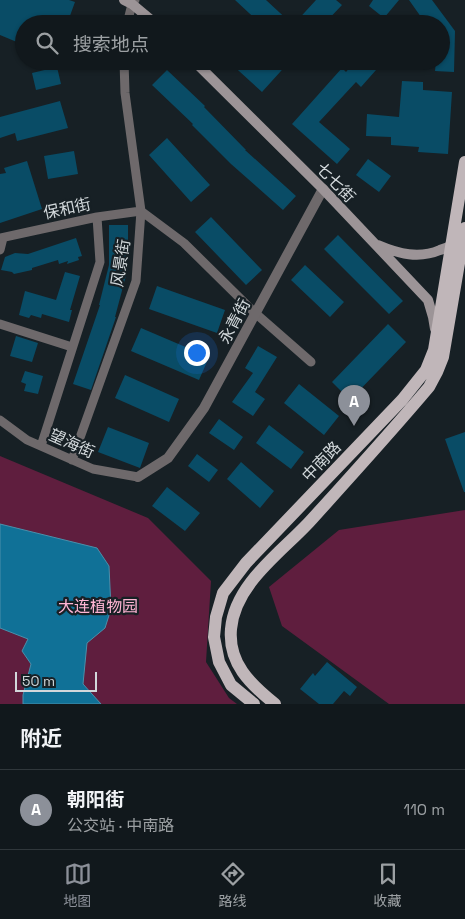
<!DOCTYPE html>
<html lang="zh">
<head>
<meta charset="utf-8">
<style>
  :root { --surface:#11181c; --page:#1a2125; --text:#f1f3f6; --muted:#9ca0a3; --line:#30373b; --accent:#8c9099 }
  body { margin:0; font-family:"Space Grotesk","Noto Sans SC",sans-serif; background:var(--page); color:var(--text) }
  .scale { position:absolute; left:15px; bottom:12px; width:82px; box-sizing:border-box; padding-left:5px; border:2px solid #d2d8db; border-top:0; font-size:14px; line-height:18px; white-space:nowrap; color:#d2d8db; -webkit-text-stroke:4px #172025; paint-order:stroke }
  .you { position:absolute; left:196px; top:352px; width:18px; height:18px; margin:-12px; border:4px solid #fff; border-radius:50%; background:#1a73e8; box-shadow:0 0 0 8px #1a73e833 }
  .badge { display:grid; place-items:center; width:32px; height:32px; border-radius:50%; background:var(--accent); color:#fff; font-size:16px; font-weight:700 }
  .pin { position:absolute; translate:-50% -41px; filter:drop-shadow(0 1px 2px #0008) }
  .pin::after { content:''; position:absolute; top:26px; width:18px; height:15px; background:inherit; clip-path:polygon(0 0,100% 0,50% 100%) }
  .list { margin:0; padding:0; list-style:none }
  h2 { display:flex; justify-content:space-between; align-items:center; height:65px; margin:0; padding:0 20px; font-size:21px }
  h2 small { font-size:16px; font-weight:400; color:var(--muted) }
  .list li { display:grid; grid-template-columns:32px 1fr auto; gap:15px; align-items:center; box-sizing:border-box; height:80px; padding:0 20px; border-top:1px solid var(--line) }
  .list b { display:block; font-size:19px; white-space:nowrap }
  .list p { margin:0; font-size:16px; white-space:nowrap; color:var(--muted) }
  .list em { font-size:16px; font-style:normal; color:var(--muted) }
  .icon { flex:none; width:28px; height:28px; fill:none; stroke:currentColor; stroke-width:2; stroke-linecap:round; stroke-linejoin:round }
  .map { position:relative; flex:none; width:465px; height:704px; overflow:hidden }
  .search { position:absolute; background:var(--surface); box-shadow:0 1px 4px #0004; left:15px; right:15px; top:15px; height:55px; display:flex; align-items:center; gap:12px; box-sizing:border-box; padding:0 18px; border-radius:28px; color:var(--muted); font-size:19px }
  .sheet { height:145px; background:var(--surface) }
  nav { display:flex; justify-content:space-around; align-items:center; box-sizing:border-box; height:70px; border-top:1px solid var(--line); background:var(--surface); font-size:14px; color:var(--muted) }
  nav a { display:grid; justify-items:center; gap:2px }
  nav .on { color:var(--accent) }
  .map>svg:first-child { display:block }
</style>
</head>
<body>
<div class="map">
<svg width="465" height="704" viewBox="0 0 465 704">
  <rect width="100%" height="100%" fill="#172025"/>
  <path fill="#5f1e3e" d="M 0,456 L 148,518 L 211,581 L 206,662 L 229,698 L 237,704 L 0,704 Z
    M 465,510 L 465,704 L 389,704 L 282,626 L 269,587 L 339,530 Z"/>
  <path fill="#107197" stroke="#4a90ab" d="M 0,524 L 97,548 L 109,566 L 111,609 L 105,628 L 87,643 L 83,684 L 101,704 L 23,704 L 23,695 L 31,664 L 22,651 L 28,639 L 0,628 Z"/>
  <path fill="#094c66" d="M 0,0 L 69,0 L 75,2 L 67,24 L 24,24 L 24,45 L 0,35 Z
    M 235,0 L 266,0 L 292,24 L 261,24 Z
    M 316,0 L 336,0 L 342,5 L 324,24 L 294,24 Z
    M 373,0 L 399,0 L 384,18 L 369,6 Z
    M 409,0 L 432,0 L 455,31 L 454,72 L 435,71 L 436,61 L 441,61 L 441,24 L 426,24 Z
    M 228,61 L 290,61 L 262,92 Z
    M 355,61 L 384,61 L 361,87 L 356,82 L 319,122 L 350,149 L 337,164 L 292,124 L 342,68 L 346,72 Z
    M 57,67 L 61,84 L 36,90 L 32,73 Z
    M 167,70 L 205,106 L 204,107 L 246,150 L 245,150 L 296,196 L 283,210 L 231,164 L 192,125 L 193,124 L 152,85 Z
    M 402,81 L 423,82 L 423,90 L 452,92 L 448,154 L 418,152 L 419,147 L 391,145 L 391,137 L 366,136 L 367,114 L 399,117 Z
    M 60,101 L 68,128 L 17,141 L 15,133 L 0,138 L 0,117 Z
    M 167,138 L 210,185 L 191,202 L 149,155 Z
    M 74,151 L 78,174 L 48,179 L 44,156 Z
    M 368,159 L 391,176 L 379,192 L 356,175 Z
    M 27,161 L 42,209 L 0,223 L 0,174 L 6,173 L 4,168 Z
    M 211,217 L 262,270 L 246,285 L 195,232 Z
    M 109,225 L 128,225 L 128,268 L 115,317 L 116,317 L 91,390 L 73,384 L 100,305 L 99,305 L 109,265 Z
    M 338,235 L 403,301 L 389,314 L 324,249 Z
    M 76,238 L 82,256 L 78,257 L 79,260 L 67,264 L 68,261 L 59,264 L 58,260 L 32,268 L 32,270 L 14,274 L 12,272 L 1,270 L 5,257 L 15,253 L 28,254 Z
    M 305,265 L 344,302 L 330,317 L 291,280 Z
    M 65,272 L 80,276 L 70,310 L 72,310 L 69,322 L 42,314 L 41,318 L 31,315 L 29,318 L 19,315 L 25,291 L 56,300 Z
    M 157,286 L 225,310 L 217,333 L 149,309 Z
    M 388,324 L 406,342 L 350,400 L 332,382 Z
    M 141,328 L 209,357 L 199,380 L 131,351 Z
    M 16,336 L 38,343 L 32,362 L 10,356 Z
    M 258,346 L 277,357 L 255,392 L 265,399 L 253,416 L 232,402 L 253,373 L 245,368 Z
    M 25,371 L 43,376 L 38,394 L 24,391 L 26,384 L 21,382 Z
    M 125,375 L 179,399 L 169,422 L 115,398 Z
    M 299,384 L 339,416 L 324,435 L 284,403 Z
    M 219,419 L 243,437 L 234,450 L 209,433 Z
    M 269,425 L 304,452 L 291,469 L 256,443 Z
    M 108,427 L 149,443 L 140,468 L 98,452 Z
    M 465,432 L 465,492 L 464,492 L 445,439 Z
    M 197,454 L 218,470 L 209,482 L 188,466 Z
    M 241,462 L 274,491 L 260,508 L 227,479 Z
    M 167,487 L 200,513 L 185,531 L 152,506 Z
    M 327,662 L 357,687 L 350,696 L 344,691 L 333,704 L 319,704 L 300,689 L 313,673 L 315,676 Z"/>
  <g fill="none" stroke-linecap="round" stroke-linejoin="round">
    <path stroke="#6e696b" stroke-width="9" d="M 127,24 L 132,4 L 135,0
      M 0,238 L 97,217 L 141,211 L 184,243 L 255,313 L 311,362
      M 0,250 L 3,238
      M 0,324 L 72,347
      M 0,420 L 27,440 L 93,469 L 138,477
      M 41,446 L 100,262 L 97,217
      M 72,460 L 136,281 L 141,211 L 125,93 L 124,61"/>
    <path stroke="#6e696b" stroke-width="10" d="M 138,477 L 168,458 L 204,408 L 323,189"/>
    <path stroke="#9c9497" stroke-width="10" d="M 124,0 L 132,4 L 156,24
      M 194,61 L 323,189 L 428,300 L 433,317 L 435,329
      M 378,245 C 399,254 419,259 440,250 C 445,248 450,247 454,243"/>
    <path stroke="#c0b6b9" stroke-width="12" d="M 254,704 L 231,685 L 219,662 L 214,637 L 216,617 L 223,593 L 246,563 L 402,400 L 426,370 L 434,350 L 465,162
      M 275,704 C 250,684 228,663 231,629 C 235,582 285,550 313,518 C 352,475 391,432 429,387 L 437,372 L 443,357 L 465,228"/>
  </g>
  <g text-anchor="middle" stroke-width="4.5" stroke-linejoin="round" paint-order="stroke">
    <g font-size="16" fill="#d2d8db" stroke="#172025">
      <text transform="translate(336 182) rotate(46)" y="6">七七街</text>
      <text transform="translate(67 208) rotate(-12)" y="6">保和街</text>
      <text transform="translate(120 263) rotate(-81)" y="6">风景街</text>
      <text transform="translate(234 321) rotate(-62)" y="6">永青街</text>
      <text transform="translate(72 443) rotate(24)" y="6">望海街</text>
      <text transform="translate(321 461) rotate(-46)" y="6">中南路</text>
    </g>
    <g font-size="16" fill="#ffb5d4" stroke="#172025">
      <text x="98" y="612">大连植物园</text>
    </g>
  </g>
</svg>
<div class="scale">50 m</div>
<div class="you"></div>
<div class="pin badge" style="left:354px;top:426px">A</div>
<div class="search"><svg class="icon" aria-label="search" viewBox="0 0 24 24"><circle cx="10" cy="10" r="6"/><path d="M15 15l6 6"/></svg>搜索地点</div>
</div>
<section class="sheet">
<h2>附近<small></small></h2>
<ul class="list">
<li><span class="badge">A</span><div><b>朝阳街</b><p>公交站 · 中南路</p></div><em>110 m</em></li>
</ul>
</section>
<nav>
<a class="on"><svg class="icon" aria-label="map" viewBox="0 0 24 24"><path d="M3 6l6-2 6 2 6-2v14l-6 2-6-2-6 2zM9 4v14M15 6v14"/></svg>地图</a>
<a><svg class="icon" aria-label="directions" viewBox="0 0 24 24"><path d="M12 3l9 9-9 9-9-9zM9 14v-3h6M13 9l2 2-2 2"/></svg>路线</a>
<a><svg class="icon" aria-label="saved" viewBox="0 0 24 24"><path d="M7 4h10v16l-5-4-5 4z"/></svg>收藏</a>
</nav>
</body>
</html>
